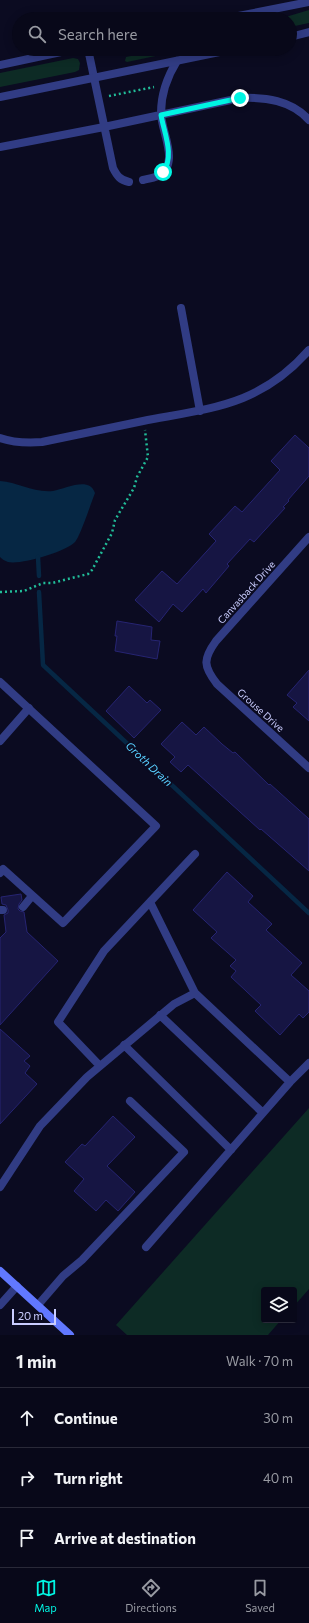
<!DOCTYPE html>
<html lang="en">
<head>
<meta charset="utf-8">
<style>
  :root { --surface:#080819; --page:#161626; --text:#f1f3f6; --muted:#989aa2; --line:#292938; --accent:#00f5e3 }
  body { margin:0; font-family:Commissioner,sans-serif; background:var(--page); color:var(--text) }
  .controls { position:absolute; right:12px; bottom:12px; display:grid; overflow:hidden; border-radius:4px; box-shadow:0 2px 10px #0003 }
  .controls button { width:36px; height:36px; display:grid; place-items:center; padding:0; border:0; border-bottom:1px solid var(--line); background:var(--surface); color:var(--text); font:20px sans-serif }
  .scale { position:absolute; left:12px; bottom:10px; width:44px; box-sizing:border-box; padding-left:4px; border:2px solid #cacdff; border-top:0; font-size:11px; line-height:14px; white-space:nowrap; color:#cacdff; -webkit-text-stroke:3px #0b0b21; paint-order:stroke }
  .stop { position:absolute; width:12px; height:12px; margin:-9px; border:3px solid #00f5e3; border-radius:50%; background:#fff }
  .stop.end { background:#00f5e3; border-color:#fff; box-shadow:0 1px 4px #0008 }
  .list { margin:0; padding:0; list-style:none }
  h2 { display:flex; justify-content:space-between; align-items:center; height:52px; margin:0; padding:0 16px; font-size:17px }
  h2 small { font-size:13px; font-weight:400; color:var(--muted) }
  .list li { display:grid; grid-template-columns:26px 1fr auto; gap:12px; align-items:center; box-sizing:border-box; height:60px; padding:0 16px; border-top:1px solid var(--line) }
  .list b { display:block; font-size:15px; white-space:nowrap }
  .list em { font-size:13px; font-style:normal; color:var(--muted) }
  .icon { flex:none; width:22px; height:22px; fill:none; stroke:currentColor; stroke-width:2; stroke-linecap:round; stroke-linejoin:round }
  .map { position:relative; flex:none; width:309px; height:1335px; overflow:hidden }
  .search { position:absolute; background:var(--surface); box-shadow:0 2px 10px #0003; left:12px; right:12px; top:12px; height:44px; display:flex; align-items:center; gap:10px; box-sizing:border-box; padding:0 14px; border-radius:22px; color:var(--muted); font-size:15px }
  .sheet { height:232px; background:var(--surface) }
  nav { display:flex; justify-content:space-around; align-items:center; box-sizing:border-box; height:56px; border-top:1px solid var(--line); background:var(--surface); font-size:11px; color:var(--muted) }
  nav a { display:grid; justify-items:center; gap:2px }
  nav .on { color:var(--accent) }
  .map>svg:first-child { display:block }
</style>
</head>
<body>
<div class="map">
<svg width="309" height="1335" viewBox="0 0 309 1335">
  <rect width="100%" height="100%" fill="#0b0b21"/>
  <path fill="#0d2b25" d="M 309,10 L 309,23 L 290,27 L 290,19 L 279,19 Z
    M 165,49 L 189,49 L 127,62 L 125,61 L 126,57 Z
    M 73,58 L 78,59 L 80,63 L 79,70 L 75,72 L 0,87 L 0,73 Z
    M 309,1108 L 309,1289 L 294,1306 L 294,1290 L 264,1290 L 264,1320 L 281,1320 L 268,1335 L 127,1335 L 116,1325 Z"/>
  <path fill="#062744" d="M 0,481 C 18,482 33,493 53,491 C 66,489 89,476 95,493 C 91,503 80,537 75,542 C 65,552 21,565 8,562 C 5,561 2,559 0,557 Z"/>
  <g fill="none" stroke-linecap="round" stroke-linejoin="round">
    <path stroke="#062744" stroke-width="4.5" d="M 38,557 L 39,576
      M 39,592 L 43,665 L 309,913"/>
  </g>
  <path fill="#161543" stroke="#262472" d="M 295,435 L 309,448 L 309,476 L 288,500 L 289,501 L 283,507 L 285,508 L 254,542 L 250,539 L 227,564 L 229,566 L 206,593 L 203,589 L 182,612 L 173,604 L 159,622 L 135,600 L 162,571 L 177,584 L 216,541 L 209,534 L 235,506 L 242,512 L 280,470 L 271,461 Z
    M 117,621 L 152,627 L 151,640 L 160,641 L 157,659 L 115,651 L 117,636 L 115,636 Z
    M 309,670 L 309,721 L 293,707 L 297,703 L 287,695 Z
    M 129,686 L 147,703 L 150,700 L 161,710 L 134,738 L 106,711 Z
    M 182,722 L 196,735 L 204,727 L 222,744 L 233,753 L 235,752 L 269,785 L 270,784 L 309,819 L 309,871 L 261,829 L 260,830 L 188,765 L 181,772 L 170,762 L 175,757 L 161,744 Z
    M 227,872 L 253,896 L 248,902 L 272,924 L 266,930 L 302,963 L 291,975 L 309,991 L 309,1012 L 303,1018 L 299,1014 L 280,1035 L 255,1011 L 261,1005 L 231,977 L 236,971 L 230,966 L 236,960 L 211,938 L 217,932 L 193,910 Z
    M 21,894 L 22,900 L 19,904 L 18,909 L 20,911 L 24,912 L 27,932 L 58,961 L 0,1025 L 0,938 L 6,932 L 4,915 L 8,913 L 8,910 L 6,905 L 2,904 L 1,897 Z
    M 0,1029 L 30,1056 L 24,1061 L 30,1066 L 25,1073 L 37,1084 L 0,1124 Z
    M 113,1116 L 135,1137 L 107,1166 L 135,1192 L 118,1211 L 106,1200 L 96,1211 L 74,1191 L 84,1179 L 65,1162 L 82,1144 L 85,1146 Z"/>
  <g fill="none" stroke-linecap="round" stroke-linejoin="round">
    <path stroke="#21bc98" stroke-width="2.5" stroke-dasharray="2 3" stroke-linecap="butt" d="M 109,96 L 154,87
      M 0,592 L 24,591 L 43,583 L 52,583 L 88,574 L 92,570 L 112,533 L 115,520 L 134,488 L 137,477 L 148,457 L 145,430"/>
    <path stroke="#313c84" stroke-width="8" d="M 88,49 L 113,168 C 117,176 120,180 129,182
      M 0,147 L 104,127 L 240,98 C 265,97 291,100 309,120
      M 143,180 C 147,179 153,178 158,176 C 181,164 161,132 161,113 C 161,93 167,77 177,61
      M 181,308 L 200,411
      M 0,438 C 14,443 27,443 42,442 C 75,435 109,428 143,421 C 211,408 260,406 309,350
      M 0,682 L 156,826 L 63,923 L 3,869 L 0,873
      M 0,741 L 29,708
      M 150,902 L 195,993
      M 23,907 L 32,896
      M 0,910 L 3,910
      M 160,1015 L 263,1113
      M 124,1045 L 231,1150
      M 100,1066 L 58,1022 L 104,951 L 195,854
      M 290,1082 L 309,1063
      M 0,1187 L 40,1126 L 87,1077 L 174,1004 L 195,993 L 290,1082 L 146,1247
      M 0,1305 L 17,1286
      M 38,1305 L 63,1276 L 82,1260 L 184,1152 L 130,1101"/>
    <path stroke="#313c84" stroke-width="8" d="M 223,19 L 309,2
      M 290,37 L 309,32
      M 0,65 L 75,49
      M 0,97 L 234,49
      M 309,537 L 216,641 C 203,659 203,666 217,684 L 309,768"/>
    <path stroke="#6178ff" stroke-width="8" d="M 0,1271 L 70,1335"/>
  </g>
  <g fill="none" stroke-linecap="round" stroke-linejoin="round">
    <path stroke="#00f5e3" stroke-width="5" d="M 163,172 C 175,156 164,133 161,115 L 240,98"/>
  </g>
  <g text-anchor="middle" stroke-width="3.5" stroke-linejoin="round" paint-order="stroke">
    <g font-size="10" fill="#cacdff" stroke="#0b0b21">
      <text transform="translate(246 592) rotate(-48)" y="4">Canvasback Drive</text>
      <text transform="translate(261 710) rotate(42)" y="4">Grouse Drive</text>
    </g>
    <g font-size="11" font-style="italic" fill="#58cfff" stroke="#0b0b21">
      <text transform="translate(149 764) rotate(43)" y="4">Groth Drain</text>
    </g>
  </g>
</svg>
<div class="controls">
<button><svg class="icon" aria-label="layers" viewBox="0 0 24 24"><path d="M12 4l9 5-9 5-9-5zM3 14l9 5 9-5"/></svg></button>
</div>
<div class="scale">20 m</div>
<div class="stop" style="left:163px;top:172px"></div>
<div class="stop end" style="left:240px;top:98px"></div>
<div class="search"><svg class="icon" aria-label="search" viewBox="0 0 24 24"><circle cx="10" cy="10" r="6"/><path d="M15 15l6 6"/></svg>Search here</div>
</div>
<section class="sheet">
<h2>1 min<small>Walk · 70 m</small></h2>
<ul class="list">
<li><svg class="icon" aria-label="ahead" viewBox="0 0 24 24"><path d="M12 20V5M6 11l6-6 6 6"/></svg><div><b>Continue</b></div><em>30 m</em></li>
<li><svg class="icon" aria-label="right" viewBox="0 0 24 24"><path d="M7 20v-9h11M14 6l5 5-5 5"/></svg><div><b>Turn right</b></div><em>40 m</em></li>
<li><svg class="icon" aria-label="arrive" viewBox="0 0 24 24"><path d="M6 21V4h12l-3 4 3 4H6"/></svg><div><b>Arrive at destination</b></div></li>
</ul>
</section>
<nav>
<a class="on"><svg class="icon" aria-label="map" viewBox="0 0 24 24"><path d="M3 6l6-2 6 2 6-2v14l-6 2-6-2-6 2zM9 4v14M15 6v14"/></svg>Map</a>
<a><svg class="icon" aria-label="directions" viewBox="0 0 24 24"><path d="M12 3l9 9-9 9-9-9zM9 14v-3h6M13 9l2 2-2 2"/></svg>Directions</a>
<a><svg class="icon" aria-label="saved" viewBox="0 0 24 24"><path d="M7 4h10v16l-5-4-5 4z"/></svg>Saved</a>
</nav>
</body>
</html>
